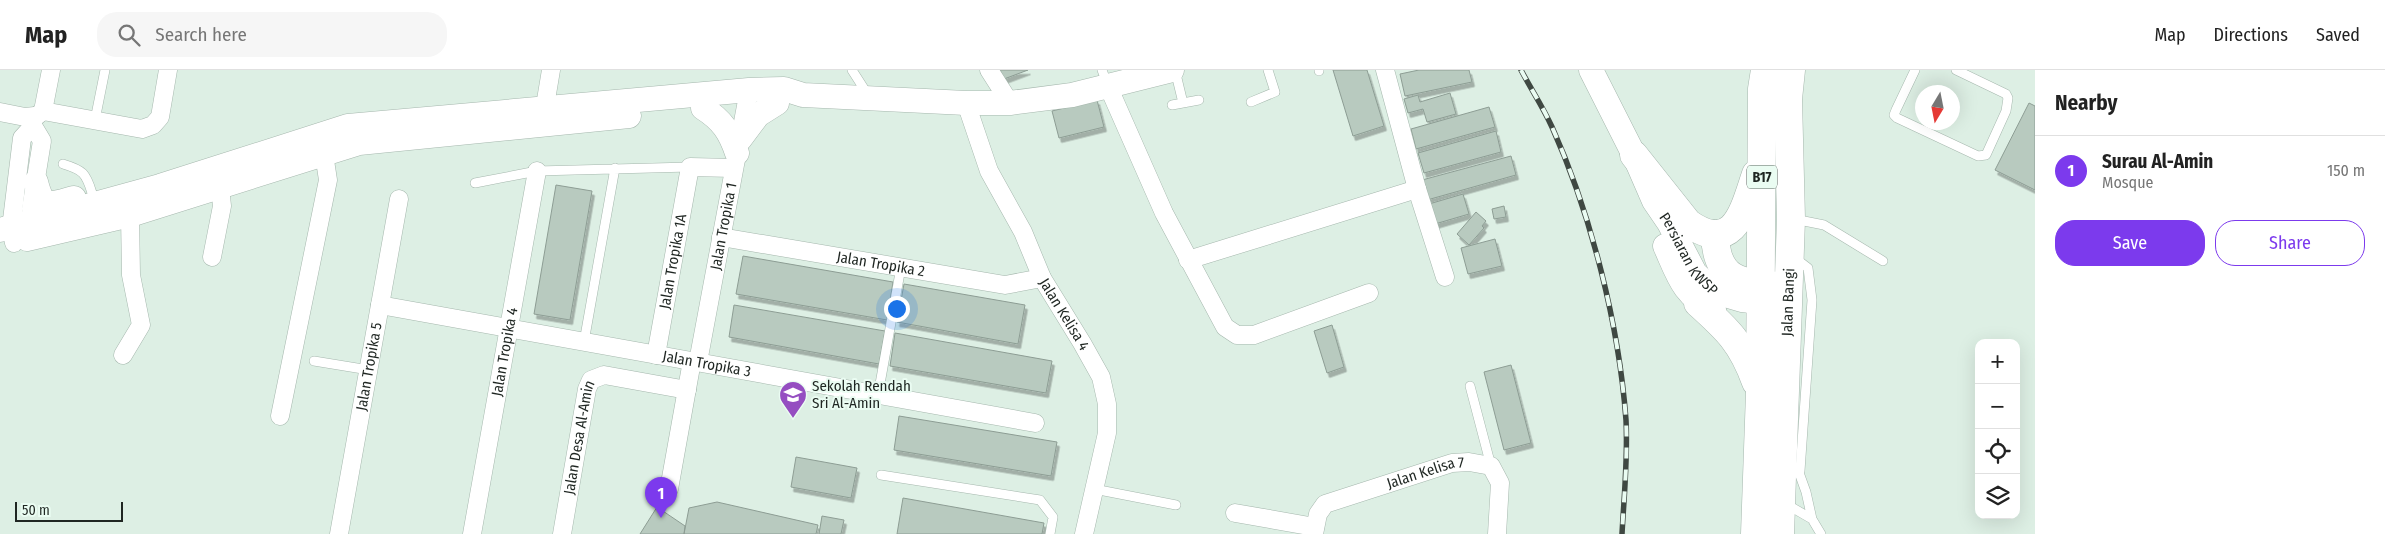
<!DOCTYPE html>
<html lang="en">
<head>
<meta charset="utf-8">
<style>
  :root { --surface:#fff; --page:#f6f6f6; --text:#222; --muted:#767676; --line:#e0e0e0; --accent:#7c3aed }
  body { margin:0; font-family:"Fira Sans Condensed",sans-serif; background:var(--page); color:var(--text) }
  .controls { position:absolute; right:15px; bottom:15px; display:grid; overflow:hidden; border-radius:10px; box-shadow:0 5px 20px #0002 }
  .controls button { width:45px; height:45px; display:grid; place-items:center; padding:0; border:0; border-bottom:1px solid var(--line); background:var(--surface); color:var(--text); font:25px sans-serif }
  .compass { position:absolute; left:1915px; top:15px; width:45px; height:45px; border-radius:50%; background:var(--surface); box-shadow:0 5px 20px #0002; rotate:190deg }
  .scale { position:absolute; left:15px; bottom:12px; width:108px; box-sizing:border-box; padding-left:5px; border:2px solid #1f2622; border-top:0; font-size:14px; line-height:18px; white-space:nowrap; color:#1f2622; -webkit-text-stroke:4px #eafcf2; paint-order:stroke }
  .you { position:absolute; left:896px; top:238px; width:18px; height:18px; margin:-12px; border:4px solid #fff; border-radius:50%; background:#1a73e8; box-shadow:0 0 0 8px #1a73e833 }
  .badge { display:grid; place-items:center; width:32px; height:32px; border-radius:50%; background:var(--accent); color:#fff; font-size:16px; font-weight:700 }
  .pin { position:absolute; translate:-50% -41px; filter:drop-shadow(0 1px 2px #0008) }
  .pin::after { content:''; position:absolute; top:26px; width:18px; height:15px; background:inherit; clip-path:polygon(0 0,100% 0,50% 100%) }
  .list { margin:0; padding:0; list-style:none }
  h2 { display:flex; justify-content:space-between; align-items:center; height:65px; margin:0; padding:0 20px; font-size:21px }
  h2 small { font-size:16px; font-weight:400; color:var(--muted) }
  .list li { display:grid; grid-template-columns:32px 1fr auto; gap:15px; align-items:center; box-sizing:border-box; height:70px; padding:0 20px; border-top:1px solid var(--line) }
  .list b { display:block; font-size:19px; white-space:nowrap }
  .list p { margin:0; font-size:16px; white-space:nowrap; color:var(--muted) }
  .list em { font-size:16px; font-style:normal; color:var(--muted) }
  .actions { display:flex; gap:10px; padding:15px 20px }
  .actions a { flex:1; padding:11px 0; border:1px solid var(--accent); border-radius:20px; text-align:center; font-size:18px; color:var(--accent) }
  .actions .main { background:var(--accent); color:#fff }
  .icon { flex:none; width:28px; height:28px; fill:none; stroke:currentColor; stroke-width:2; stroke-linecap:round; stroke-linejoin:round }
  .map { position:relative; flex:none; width:2035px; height:464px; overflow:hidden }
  header { display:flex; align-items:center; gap:30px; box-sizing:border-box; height:70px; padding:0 25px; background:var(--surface); border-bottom:1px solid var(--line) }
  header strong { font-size:24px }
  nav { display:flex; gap:28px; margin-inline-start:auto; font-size:18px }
  .search { width:350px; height:45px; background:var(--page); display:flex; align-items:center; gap:12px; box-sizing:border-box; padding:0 18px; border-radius:20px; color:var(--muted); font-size:19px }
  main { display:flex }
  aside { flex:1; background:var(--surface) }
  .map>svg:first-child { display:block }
</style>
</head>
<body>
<header>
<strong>Map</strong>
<div class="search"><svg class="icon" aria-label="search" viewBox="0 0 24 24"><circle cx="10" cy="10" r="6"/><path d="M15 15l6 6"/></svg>Search here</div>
<nav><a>Map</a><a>Directions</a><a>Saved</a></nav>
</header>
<main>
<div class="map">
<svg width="2035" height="464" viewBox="0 0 2035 464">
  <defs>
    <filter id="shadow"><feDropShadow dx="2.5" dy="4.5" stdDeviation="0" flood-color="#0004"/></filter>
  </defs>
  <rect width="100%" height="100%" fill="#ddefe4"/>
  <path fill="#b8cabf" stroke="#8d9d94" filter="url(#shadow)" d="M 1000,0 L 1028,0 L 1004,9 Z
    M 1333,0 L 1367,0 L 1384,56 L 1353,66 Z
    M 1419,0 L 1469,0 L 1472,12 L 1405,26 L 1400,4 Z
    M 1450,23 L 1456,44 L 1427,52 L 1423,39 L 1408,43 L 1404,29 L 1418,25 L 1420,32 Z
    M 1097,30 L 1104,57 L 1059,68 L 1052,41 Z
    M 2029,33 L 2035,36 L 2035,120 L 1995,100 Z
    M 1489,37 L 1495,57 L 1416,79 L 1411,59 Z
    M 1496,61 L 1501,82 L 1424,103 L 1418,83 Z
    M 1511,86 L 1516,105 L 1427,130 L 1422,110 Z
    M 556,115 L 592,121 L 570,250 L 534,244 Z
    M 1463,124 L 1469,144 L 1435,154 L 1429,134 Z
    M 1504,136 L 1506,147 L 1494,149 L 1492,139 Z
    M 1476,142 L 1486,151 L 1482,156 L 1484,158 L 1469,175 L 1457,164 Z
    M 1495,169 L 1502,196 L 1468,204 L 1461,178 Z
    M 743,186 L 893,212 L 887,250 L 736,224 Z
    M 904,214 L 1025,235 L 1018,274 L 897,252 Z
    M 734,235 L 885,261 L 879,294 L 729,267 Z
    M 1332,255 L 1344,297 L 1327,303 L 1314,261 Z
    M 895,263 L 1052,291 L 1046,323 L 890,296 Z
    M 1511,295 L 1531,373 L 1504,380 L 1484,302 Z
    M 899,346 L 1057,372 L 1051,406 L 894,380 Z
    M 796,387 L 857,398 L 851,428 L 791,417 Z
    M 903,428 L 1044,453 L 1042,464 L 897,464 Z
    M 717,432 L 818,455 L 816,464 L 684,464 L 689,438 Z
    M 657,437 L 685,456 L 684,464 L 640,464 Z
    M 822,446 L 844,450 L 841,464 L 819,464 Z"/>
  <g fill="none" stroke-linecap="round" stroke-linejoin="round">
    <defs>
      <path id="lane" d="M 852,0 L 868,25
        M 1102,0 L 1108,16
        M 1175,0 L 1183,33
        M 1319,0 L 1319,1
        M 1915,0 L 1896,40 L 1894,45 L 1897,48 L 1978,86 L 1986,85 L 2006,41 L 2008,28 L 2006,24 L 1956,0
        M 1251,32 L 1275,22 L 1268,0
        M 1172,35 L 1199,30
        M 95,50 L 105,0
        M 63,94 C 83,100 86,103 92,123
        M 475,113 L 537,101 L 690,97
        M 1794,149 L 1824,155 L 1883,191
        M 1795,188 L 1808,198 L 1812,230 L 1800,401
        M 584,272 L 615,98
        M 314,291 L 369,300
        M 1470,316 L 1491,396
        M 878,325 L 901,197
        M 1797,397 L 1806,422 L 1812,449 L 1821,464
        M 881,405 L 1040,430 L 1053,447 L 1050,464
        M 1094,419 L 1176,435
        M 1786,434 L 1812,449"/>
      <g id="street">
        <path d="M 989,0 L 1010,33"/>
        <path d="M 1385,0 L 1417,119 L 1445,207"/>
        <path d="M 1108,16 L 1164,143 L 1225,257 L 1237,265 L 1254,265 L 1369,223"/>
        <path id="s1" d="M 966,33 L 989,101 L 1023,162 L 1042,208 L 1082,273 L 1101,307 L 1107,334 L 1107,363 L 1084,464"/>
        <path d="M 43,41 L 142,59 L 153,55 L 160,47 L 168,0"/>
        <path d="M 0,42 L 25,47 L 35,46"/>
        <path d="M 34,48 L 43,41 L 51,0"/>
        <path d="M 543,48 L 551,0"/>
        <path d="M 33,56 L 42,71 L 31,139 L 34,162"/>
        <path id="s2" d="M 721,167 L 1005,215 L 1042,208"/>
        <path d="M 14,173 L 11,158 L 22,68 L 33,56"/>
        <path d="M 212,187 L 222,136 L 220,117"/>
        <path d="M 1188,190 L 1417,119"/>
        <path id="s3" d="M 380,235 L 1035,353"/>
        <path d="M 123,285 L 141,255 L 131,205 L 130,145"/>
        <path id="s4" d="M 656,285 L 690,97 L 733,98"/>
        <path id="s5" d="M 698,292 L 749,20"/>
        <path d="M 280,346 L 328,110 L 324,84"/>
        <path d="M 669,419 L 692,291"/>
        <path d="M 1235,443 L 1315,457"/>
        <path id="s6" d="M 339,464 L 399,129"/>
        <path id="s7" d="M 472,464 L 537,101"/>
        <path id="s8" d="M 562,464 L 587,319 L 591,310 L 604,305 L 687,320"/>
        <path id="s9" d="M 1314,464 L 1318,444 L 1325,434 L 1452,393 L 1469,392 L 1491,396 L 1500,413 L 1497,464"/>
      </g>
      <g id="secondary">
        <path id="s10" d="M 1591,0 L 1634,85 L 1654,131 L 1669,153 L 1695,203 L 1715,222 L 1742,230 L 1778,234"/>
        <path d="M 703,38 C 722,50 730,62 737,83"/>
        <path d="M 740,69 L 758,45 L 777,33"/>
        <path d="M 36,112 C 43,140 49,134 74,128"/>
        <path d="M 0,160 L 160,116 L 348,56 L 749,20 L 784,19 L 803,25 L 966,33 L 1010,33 L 1072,25 L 1172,0"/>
        <path d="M 27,169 L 130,145 L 359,73 L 629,46"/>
        <path d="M 1665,176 C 1678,205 1683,226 1714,240"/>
      </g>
      <g id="primary">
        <path d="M 1634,85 L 1688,153 C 1735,186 1744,139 1756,104"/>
        <path d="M 1715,164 C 1716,211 1740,213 1780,216"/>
        <path d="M 1698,233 C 1728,260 1742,273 1756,312"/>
        <path d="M 1755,464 L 1760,323 L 1762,19 L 1765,0"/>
        <path id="s11" d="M 1780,464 L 1791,149 L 1788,29 L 1791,0"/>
      </g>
    </defs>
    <use href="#lane" stroke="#a5b7ad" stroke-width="10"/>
    <use href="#street" stroke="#a5b7ad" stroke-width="19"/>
    <use href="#secondary" stroke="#a5b7ad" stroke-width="25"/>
    <use href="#primary" stroke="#a5b7ad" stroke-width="29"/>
    <use href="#lane" stroke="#fff" stroke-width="9"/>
    <use href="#street" stroke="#fff" stroke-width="18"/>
    <use href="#secondary" stroke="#fff" stroke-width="24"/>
    <use href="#primary" stroke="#fff" stroke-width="28"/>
    <defs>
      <path id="rail" d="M 1521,0 C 1531,19 1543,37 1552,57 C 1591,144 1619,255 1626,350 C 1628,388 1624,426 1622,464"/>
    </defs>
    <use href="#rail" stroke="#3f4842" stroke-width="5.5"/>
    <use href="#rail" stroke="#eafcf2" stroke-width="4" stroke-dasharray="11" stroke-linecap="butt"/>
  </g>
  <defs>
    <symbol id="school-pin" viewBox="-11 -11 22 30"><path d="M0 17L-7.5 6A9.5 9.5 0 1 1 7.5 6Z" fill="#954ec1" stroke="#eafcf2"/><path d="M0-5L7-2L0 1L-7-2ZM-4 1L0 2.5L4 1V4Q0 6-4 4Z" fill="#fff"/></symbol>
  </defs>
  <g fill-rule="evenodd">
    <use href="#school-pin" x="777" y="309" width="32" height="43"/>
  </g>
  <g text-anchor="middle" stroke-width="4" stroke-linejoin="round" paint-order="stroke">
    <rect fill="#eafcf2" stroke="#5c6660" stroke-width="1" x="1747" y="95.5" width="30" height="23" rx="4"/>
    <g font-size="14" font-weight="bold" fill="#1f2622">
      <text x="1762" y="112">B17</text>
    </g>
    <g font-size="15" fill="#1f2622" stroke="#eafcf2">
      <text dy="5" stroke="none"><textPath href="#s5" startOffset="138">Jalan Tropika 1</textPath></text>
      <text dy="5" stroke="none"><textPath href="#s10" startOffset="209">Persiaran KWSP</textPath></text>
      <text dy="5" stroke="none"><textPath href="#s4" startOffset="95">Jalan Tropika 1A</textPath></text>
      <text dy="5" stroke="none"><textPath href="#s2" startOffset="162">Jalan Tropika 2</textPath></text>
      <text dy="5" stroke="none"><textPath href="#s11" startOffset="232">Jalan Bangi</textPath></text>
      <text dy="5" stroke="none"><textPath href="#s1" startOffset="234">Jalan Kelisa 4</textPath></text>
      <text dy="5" stroke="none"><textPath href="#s7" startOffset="185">Jalan Tropika 4</textPath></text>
      <text dy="5" stroke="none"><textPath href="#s3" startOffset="332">Jalan Tropika 3</textPath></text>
      <text dy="5" stroke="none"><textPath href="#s6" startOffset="170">Jalan Tropika 5</textPath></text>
      <text dy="5" stroke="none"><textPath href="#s8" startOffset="98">Jalan Desa Al-Amin</textPath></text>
      <text dy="5" stroke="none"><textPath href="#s9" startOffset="138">Jalan Kelisa 7</textPath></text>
    </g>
    <g font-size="15" fill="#1f2622" stroke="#eafcf2" text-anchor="start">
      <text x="812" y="321">Sekolah Rendah<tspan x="812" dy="17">Sri Al-Amin</tspan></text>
    </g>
  </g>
</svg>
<div class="controls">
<button>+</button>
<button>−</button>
<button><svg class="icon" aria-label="locate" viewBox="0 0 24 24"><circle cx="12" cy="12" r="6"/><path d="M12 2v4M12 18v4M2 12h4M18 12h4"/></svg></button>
<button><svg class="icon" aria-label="layers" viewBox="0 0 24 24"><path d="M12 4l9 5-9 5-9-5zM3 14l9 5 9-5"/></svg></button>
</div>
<svg class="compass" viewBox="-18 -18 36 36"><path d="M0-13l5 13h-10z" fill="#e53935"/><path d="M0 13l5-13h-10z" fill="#767676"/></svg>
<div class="scale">50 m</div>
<div class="you"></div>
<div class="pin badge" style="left:661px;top:448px">1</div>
</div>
<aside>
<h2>Nearby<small></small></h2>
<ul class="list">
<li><span class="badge">1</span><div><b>Surau Al-Amin</b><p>Mosque</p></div><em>150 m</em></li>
</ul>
<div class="actions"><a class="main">Save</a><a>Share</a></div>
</aside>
</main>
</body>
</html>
